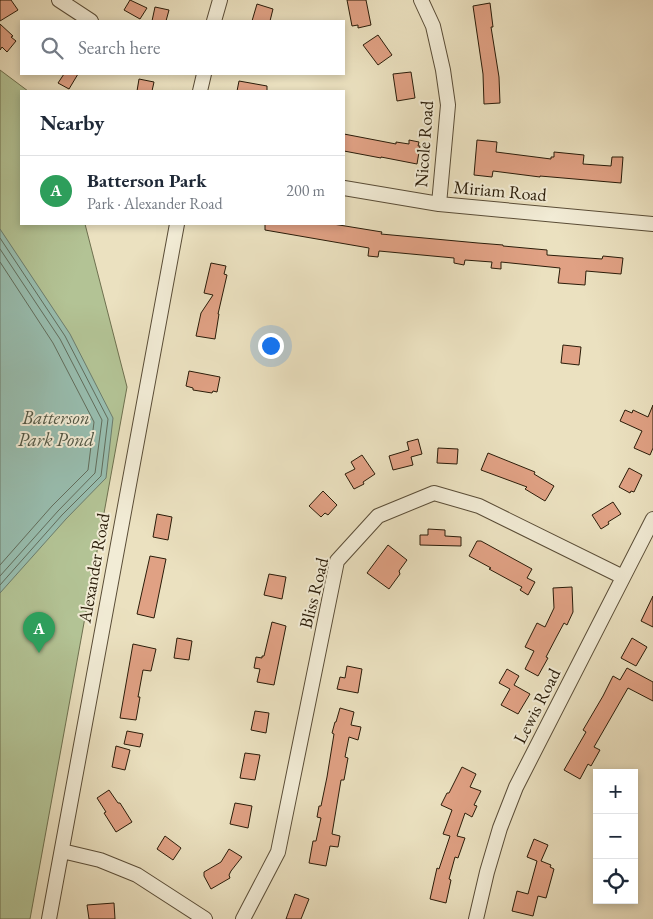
<!DOCTYPE html>
<html lang="en">
<head>
<meta charset="utf-8">
<style>
  :root { --surface:#fff; --page:#f2f2f3; --text:#1f2937; --muted:#747a83; --line:#e0e1e3; --accent:#b45309 }
  body { margin:0; font-family:"EB Garamond",serif; background:var(--page); color:var(--text) }
  .controls { position:absolute; right:15px; bottom:15px; display:grid; overflow:hidden; border-radius:0px; box-shadow:0 2px 8px #0003 }
  .controls button { width:45px; height:45px; display:grid; place-items:center; padding:0; border:0; border-bottom:1px solid var(--line); background:var(--surface); color:var(--text); font:25px sans-serif }
  .you { position:absolute; left:270px; top:345px; width:18px; height:18px; margin:-12px; border:4px solid #fff; border-radius:50%; background:#1a73e8; box-shadow:0 0 0 8px #1a73e833 }
  .badge { display:grid; place-items:center; width:32px; height:32px; border-radius:50%; background:var(--accent); color:#fff; font-size:16px; font-weight:700 }
  .pin { position:absolute; translate:-50% -41px; filter:drop-shadow(0 1px 2px #0008) }
  .pin::after { content:''; position:absolute; top:26px; width:18px; height:15px; background:inherit; clip-path:polygon(0 0,100% 0,50% 100%) }
  .list { margin:0; padding:0; list-style:none }
  h2 { display:flex; justify-content:space-between; align-items:center; height:65px; margin:0; padding:0 20px; font-size:21px }
  h2 small { font-size:16px; font-weight:400; color:var(--muted) }
  .list li { display:grid; grid-template-columns:32px 1fr auto; gap:15px; align-items:center; box-sizing:border-box; height:70px; padding:0 20px; border-top:1px solid var(--line) }
  .list b { display:block; font-size:19px; white-space:nowrap }
  .list p { margin:0; font-size:16px; white-space:nowrap; color:var(--muted) }
  .list em { font-size:16px; font-style:normal; color:var(--muted) }
  .icon { flex:none; width:28px; height:28px; fill:none; stroke:currentColor; stroke-width:2; stroke-linecap:round; stroke-linejoin:round }
  .map { position:relative; flex:none; width:653px; height:919px; overflow:hidden }
  .search { position:absolute; background:var(--surface); box-shadow:0 2px 8px #0003; left:20px; top:20px; width:325px; height:55px; display:flex; align-items:center; gap:12px; box-sizing:border-box; padding:0 18px; border-radius:0px; color:var(--muted); font-size:19px }
  .panel { position:absolute; background:var(--surface); box-shadow:0 2px 8px #0003; left:20px; top:90px; width:325px; height:135px; border-radius:0px }
  .map>svg:first-child { display:block }
</style>
</head>
<body>
<div class="map">
<svg width="653" height="919" viewBox="0 0 653 919">
  <rect width="100%" height="100%" fill="#ebe1c0"/>
  <filter id="stains"><feTurbulence type="fractalNoise" baseFrequency=".004" numOctaves="4"/><feColorMatrix values="0 0 0 0 .2 0 0 0 0 .09 0 0 0 0 .02 0 0 0 .5 -.17"/></filter>
  <radialGradient id="worn" r=".72"><stop offset=".6" stop-color="#630" stop-opacity="0"/><stop offset="1" stop-color="#630" stop-opacity=".3"/></radialGradient>
  <path fill="#b3c395" stroke="#6e704f" d="M 0,70 L 28,91 L 21,91 L 21,224 L 85,224 L 127,387 L 30,919 L 0,919 Z"/>
  <path fill="#98beb0" stroke="#6c7d6d" d="M 0,229 L 70,334 L 113,418 L 106,478 L 66,519 L 0,593 Z"/>
  <g fill="none" stroke-linecap="round" stroke-linejoin="round">
    <path stroke="#616d5c" stroke-width="1" d="M 0,238 L 65,336 L 108,419 L 101,476 L 62,515 L 0,585
      M 0,249 L 60,339 L 102,420 L 95,473 L 58,511 L 0,576
      M 0,262 L 53,343 L 94,422 L 88,470 L 52,506 L 0,565"/>
  </g>
  <path fill="#e0a184" stroke="#2a1c09" d="M 0,0 L 11,0 L 18,10 L 0,21 Z
    M 130,0 L 147,8 L 140,19 L 124,10 Z
    M 347,0 L 366,0 L 371,25 L 358,28 L 358,25 L 352,26 Z
    M 490,3 L 493,27 L 491,27 L 499,77 L 500,103 L 484,104 L 483,74 L 473,6 Z
    M 257,4 L 273,9 L 270,21 L 252,21 Z
    M 155,7 L 169,10 L 166,21 L 152,21 Z
    M 0,24 L 13,36 L 11,37 L 16,41 L 7,52 L 2,47 L 0,50 Z
    M 378,35 L 392,55 L 378,65 L 363,45 Z
    M 411,72 L 415,98 L 397,101 L 393,74 Z
    M 64,74 L 78,74 L 69,89 L 58,83 Z
    M 139,79 L 154,82 L 152,91 L 137,91 Z
    M 239,81 L 267,86 L 267,91 L 237,91 Z
    M 344,134 L 396,144 L 396,142 L 409,144 L 409,140 L 419,142 L 418,146 L 420,146 L 417,164 L 381,157 L 381,158 L 344,151 Z
    M 477,140 L 497,142 L 496,152 L 551,159 L 551,157 L 554,157 L 554,152 L 584,155 L 583,164 L 611,166 L 612,157 L 623,157 L 621,183 L 540,176 L 540,177 L 493,171 L 492,177 L 474,175 Z
    M 265,224 L 333,224 L 382,232 L 381,234 L 478,243 L 503,245 L 503,246 L 547,250 L 547,255 L 602,259 L 603,256 L 623,258 L 621,274 L 586,271 L 585,285 L 558,283 L 560,268 L 501,262 L 501,269 L 491,268 L 492,262 L 465,260 L 464,265 L 454,263 L 454,258 L 379,251 L 378,257 L 368,256 L 369,248 L 265,230 Z
    M 211,263 L 226,266 L 224,274 L 227,275 L 218,314 L 219,314 L 215,339 L 196,336 L 201,313 L 213,295 L 204,293 Z
    M 563,345 L 581,347 L 579,365 L 561,363 Z
    M 189,371 L 220,377 L 217,392 L 213,391 L 212,393 L 193,390 L 193,388 L 186,386 Z
    M 653,405 L 653,448 L 650,455 L 634,448 L 642,431 L 620,421 L 625,410 L 632,413 L 633,410 L 648,417 Z
    M 418,439 L 422,454 L 411,457 L 413,465 L 393,470 L 389,456 L 409,450 L 407,442 Z
    M 438,448 L 458,449 L 457,464 L 437,463 Z
    M 488,453 L 535,472 L 534,474 L 554,486 L 547,498 L 545,501 L 525,489 L 527,487 L 481,470 Z
    M 362,455 L 375,474 L 363,482 L 364,484 L 354,489 L 345,474 L 355,469 L 351,462 Z
    M 629,468 L 642,475 L 634,492 L 631,491 L 630,493 L 619,487 Z
    M 323,491 L 337,505 L 328,515 L 325,513 L 321,517 L 309,506 Z
    M 613,502 L 621,514 L 608,522 L 609,524 L 601,529 L 592,515 Z
    M 157,514 L 172,517 L 168,540 L 153,537 Z
    M 428,529 L 445,530 L 445,536 L 461,537 L 461,546 L 420,545 L 420,535 L 428,535 Z
    M 477,541 L 481,541 L 532,569 L 527,578 L 535,582 L 528,595 L 520,590 L 522,587 L 489,569 L 491,568 L 469,556 Z
    M 388,545 L 407,560 L 399,571 L 400,574 L 389,589 L 367,573 Z
    M 150,556 L 166,559 L 154,618 L 137,614 Z
    M 269,574 L 286,577 L 282,599 L 264,595 Z
    M 572,587 L 573,612 L 567,625 L 564,623 L 557,636 L 546,657 L 548,658 L 538,676 L 525,669 L 534,651 L 525,647 L 537,623 L 545,627 L 554,608 L 553,588 Z
    M 653,596 L 653,627 L 641,621 Z
    M 272,622 L 286,626 L 274,685 L 257,682 L 260,669 L 254,668 L 256,657 L 262,658 L 262,656 L 264,656 Z
    M 177,638 L 192,641 L 189,660 L 174,658 Z
    M 632,638 L 647,647 L 636,666 L 621,658 Z
    M 133,644 L 156,649 L 151,671 L 143,670 L 138,697 L 140,697 L 136,720 L 120,718 Z
    M 347,666 L 362,669 L 358,693 L 337,689 L 340,677 L 345,678 Z
    M 627,668 L 653,682 L 653,701 L 628,688 L 594,747 L 600,750 L 591,766 L 588,764 L 580,779 L 564,770 L 586,732 L 583,730 L 603,696 L 613,676 L 620,680 Z
    M 507,669 L 519,676 L 514,685 L 530,694 L 518,714 L 501,705 L 510,689 L 499,683 Z
    M 340,708 L 354,712 L 351,725 L 361,727 L 358,740 L 349,737 L 345,757 L 348,758 L 344,780 L 341,780 L 332,834 L 340,836 L 338,847 L 330,846 L 326,866 L 309,863 L 313,841 L 316,841 L 321,818 L 317,817 L 319,806 L 321,806 L 327,777 L 334,734 L 332,733 L 335,722 L 336,722 Z
    M 255,711 L 269,713 L 266,733 L 251,730 Z
    M 127,731 L 143,734 L 140,747 L 124,744 Z
    M 116,746 L 130,750 L 125,770 L 112,767 Z
    M 245,753 L 260,755 L 255,780 L 240,778 Z
    M 462,767 L 476,774 L 470,787 L 481,791 L 474,805 L 477,806 L 472,817 L 465,813 L 457,836 L 465,838 L 458,858 L 455,857 L 449,879 L 451,880 L 446,903 L 430,899 L 437,868 L 439,869 L 450,836 L 443,834 L 452,810 L 441,805 L 447,793 L 449,793 Z
    M 109,790 L 118,803 L 120,803 L 132,822 L 116,832 L 104,813 L 106,812 L 97,798 Z
    M 235,803 L 252,806 L 248,828 L 230,824 Z
    M 165,836 L 181,848 L 173,860 L 157,849 Z
    M 534,839 L 548,845 L 541,861 L 551,865 L 550,867 L 554,869 L 546,898 L 538,896 L 533,916 L 512,911 L 517,891 L 528,894 L 537,861 L 527,857 Z
    M 229,849 L 242,857 L 231,871 L 229,875 L 230,878 L 211,889 L 204,876 L 204,872 L 221,862 Z
    M 295,894 L 309,899 L 301,919 L 286,919 Z
    M 114,903 L 115,919 L 89,919 L 87,905 Z"/>
  <g fill="none" stroke-linecap="round" stroke-linejoin="round">
    <defs>
      <path id="minor" d="M 59,0 L 91,21
        M 421,0 L 433,26 L 443,70 L 448,105 L 439,204
        M 214,21 L 220,0
        M 200,91 L 204,74
        M 344,188 L 439,204 L 653,224
        M 62,851 L 100,860 L 137,875 L 205,919
        M 49,919 L 177,224
        M 243,919 L 278,852 L 337,561 L 378,516 L 434,493 L 479,506 L 623,577
        M 476,919 L 487,872 L 500,828 L 516,787 L 653,519"/>
    </defs>
    <use href="#minor" stroke="#5a4d37" stroke-width="16"/>
    <use href="#minor" stroke="#f2ecd6" stroke-width="14"/>
  </g>
  <g text-anchor="middle" stroke-width="4" stroke-linejoin="round" paint-order="stroke">
    <g font-size="18" fill="#2a1c09" stroke="#f2ecd6">
      <text transform="translate(424 144) rotate(-86)" y="6">Nicole Road</text>
      <text transform="translate(500 191) rotate(5)" y="6">Miriam Road</text>
      <text transform="translate(94 568) rotate(-80)" y="6">Alexander Road</text>
      <text transform="translate(314 593) rotate(-76)" y="6">Bliss Road</text>
      <text transform="translate(537 706) rotate(-63)" y="6">Lewis Road</text>
    </g>
    <g font-size="19" font-style="italic" fill="#505543" stroke="#f2ecd6">
      <text x="56" y="424">Batterson<tspan x="56" dy="22">Park Pond</tspan></text>
    </g>
  </g>
  <rect width="100%" height="100%" filter="url(#stains)"/>
  <rect width="100%" height="100%" fill="url(#worn)"/>
</svg>
<div class="controls">
<button>+</button>
<button>−</button>
<button><svg class="icon" aria-label="locate" viewBox="0 0 24 24"><circle cx="12" cy="12" r="6"/><path d="M12 2v4M12 18v4M2 12h4M18 12h4"/></svg></button>
</div>
<div class="you"></div>
<div class="pin badge" style="left:39px;top:653px;background:#2e9e5b">A</div>
<div class="search"><svg class="icon" aria-label="search" viewBox="0 0 24 24"><circle cx="10" cy="10" r="6"/><path d="M15 15l6 6"/></svg>Search here</div>
<section class="panel">
<h2>Nearby<small></small></h2>
<ul class="list">
<li><span class="badge" style="background:#2e9e5b">A</span><div><b>Batterson Park</b><p>Park · Alexander Road</p></div><em>200 m</em></li>
</ul>
</section>
</div>
</body>
</html>
